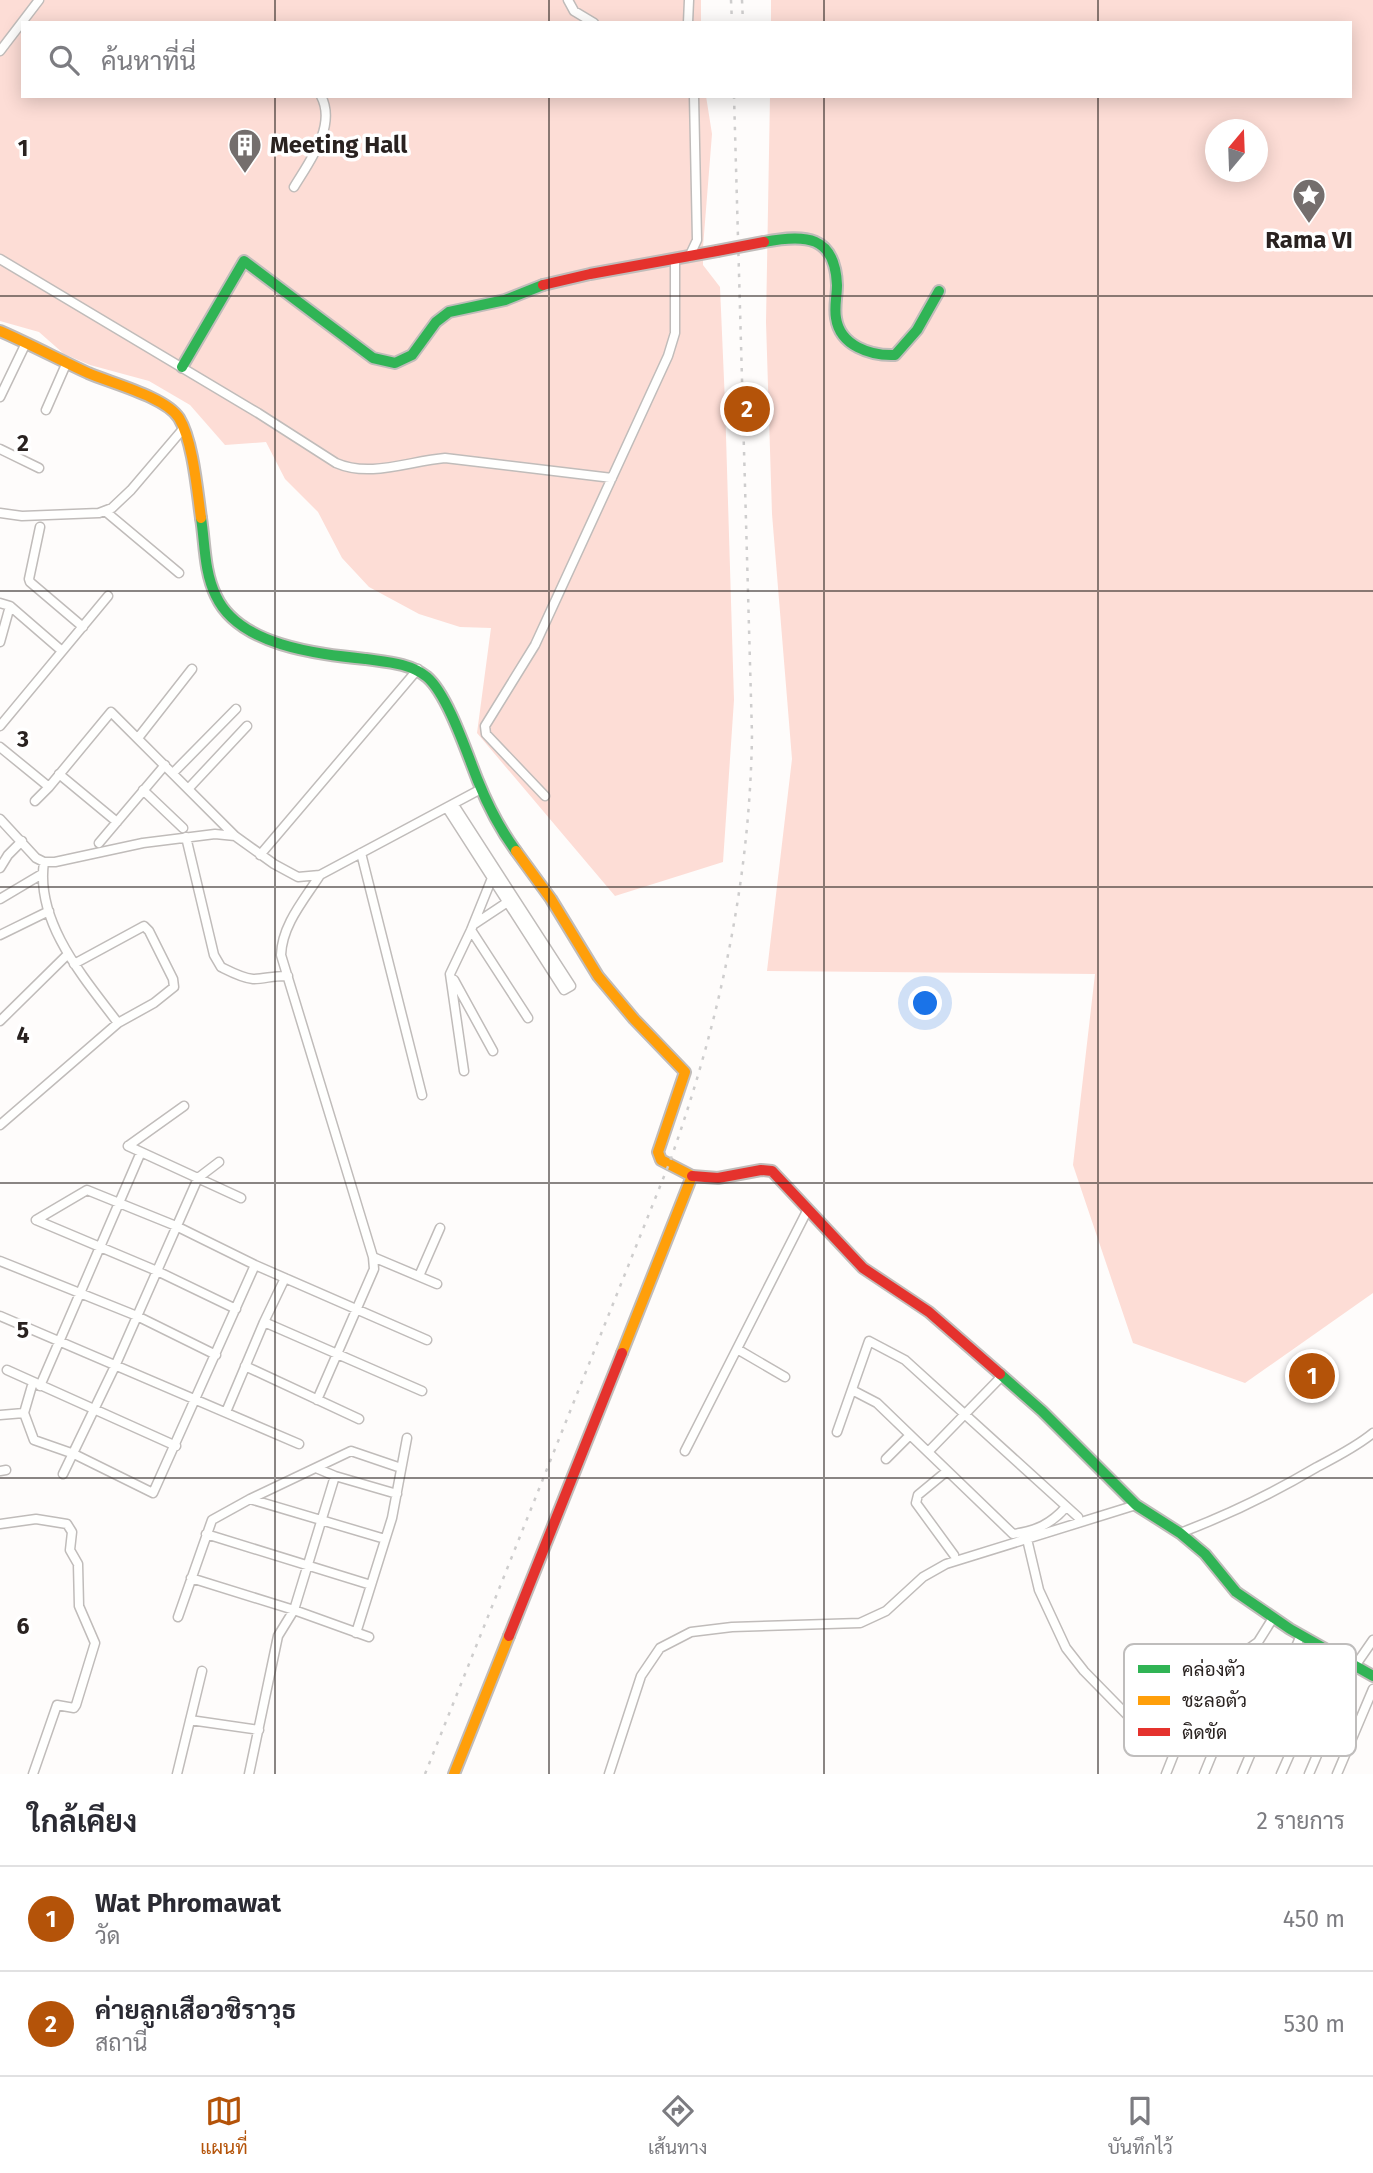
<!DOCTYPE html>
<html lang="th">
<head>
<meta charset="utf-8">
<style>
  :root { --surface:#fff; --page:#f7f7f7; --text:#2b2b33; --muted:#7c7c81; --line:#e1e1e2; --accent:#b45309 }
  body { margin:0; font-family:"Fira Sans",Sarabun,sans-serif; background:var(--page); color:var(--text) }
  .compass { position:absolute; left:1205px; top:119px; width:63px; height:63px; border-radius:50%; background:var(--surface); box-shadow:0 4px 18px #0003; rotate:19deg }
  .you { position:absolute; left:926px; top:1004px; width:24px; height:24px; margin:-18px; border:5px solid #fff; border-radius:50%; background:#1a73e8; box-shadow:0 0 0 10px #1a73e833 }
  .badge { display:grid; place-items:center; width:46px; height:46px; border-radius:50%; background:var(--accent); color:#fff; font-size:23px; font-weight:700 }
  .pin { position:absolute; translate:-50% -50%; border:4px solid #fff; box-shadow:0 2px 7px #0006 }
  .list { margin:0; padding:0; list-style:none }
  h2 { display:flex; justify-content:space-between; align-items:center; height:91px; margin:0; padding:0 28px; font-size:30px }
  h2 small { font-size:23px; font-weight:400; color:var(--muted) }
  .list li { display:grid; grid-template-columns:46px 1fr auto; gap:21px; align-items:center; box-sizing:border-box; height:105px; padding:0 28px; border-top:2px solid var(--line) }
  .list b { display:block; font-size:26px; white-space:nowrap }
  .list p { margin:0; font-size:23px; white-space:nowrap; color:var(--muted) }
  .list em { font-size:23px; font-style:normal; color:var(--muted) }
  .icon { flex:none; width:38px; height:38px; fill:none; stroke:currentColor; stroke-width:2; stroke-linecap:round; stroke-linejoin:round }
  .map { position:relative; flex:none; width:1373px; height:1774px; overflow:hidden }
  .search { position:absolute; background:var(--surface); box-shadow:0 4px 18px #0003; left:21px; right:21px; top:21px; height:77px; display:flex; align-items:center; gap:18px; box-sizing:border-box; padding:0 24px; border-radius:0px; color:var(--muted); font-size:26px }
  .sheet { height:301px; background:var(--surface) }
  nav { display:flex; justify-content:space-around; align-items:center; box-sizing:border-box; height:98px; border-top:2px solid var(--line); background:var(--surface); font-size:19px; color:var(--muted) }
  nav a { display:grid; justify-items:center; gap:4px }
  nav .on { color:var(--accent) }
  .map>svg:first-child { display:block }
</style>
</head>
<body>
<div class="map">
<svg width="1373" height="1774" viewBox="0 0 1373 1774">
  <rect width="100%" height="100%" fill="#fefcfb"/>
  <path fill="#fdddd6" fill-rule="evenodd" d="M 0,0 L 701,0 L 701,23 L 23,23 L 23,96 L 706,96 L 712,134 L 703,247 L 703,265 L 720,287 L 725,403 L 734,700 L 723,862 L 615,896 L 477,733 L 491,628 L 460,627 L 419,614 L 369,587 L 342,558 L 318,512 L 285,479 L 266,442 L 225,445 L 190,405 L 149,381 L 90,365 L 64,354 L 39,332 L 0,321 Z
    M 771,0 L 1373,0 L 1373,1293 L 1245,1383 L 1133,1343 L 1073,1165 L 1095,974 L 767,971 L 792,759 L 772,514 L 766,322 L 770,96 L 1350,96 L 1350,23 L 771,23 ZM 1216,130 L 1258,130 L 1258,172 L 1216,172 Z"/>
  <g fill="none" stroke-linecap="round" stroke-linejoin="round">
    <defs>
      <path id="street" d="M 568,0 L 574,11 L 594,23
        M 688,23 L 689,0
        M 0,51 L 39,0
        M 294,187 C 309,162 337,126 321,96
        M 689,257 L 697,240 L 694,96
        M 0,259 L 258,413 L 336,463 C 370,478 409,461 445,458 L 612,478
        M 0,397 L 26,343
        M 46,410 L 67,362
        M 0,449 L 39,468
        M 105,511 L 179,573
        M 0,513 L 22,516 L 99,513 L 112,508 L 131,490 L 183,429
        M 40,527 L 29,579 L 30,582 L 83,627
        M 0,603 L 10,606 L 62,651
        M 0,642 L 10,606
        M 0,726 L 108,596
        M 138,738 L 192,669
        M 0,747 L 49,787 L 35,801
        M 173,773 L 236,709
        M 59,774 L 117,822
        M 49,787 L 111,712 L 235,836
        M 189,788 L 247,726
        M 143,790 L 183,828
        M 545,796 L 486,734 L 485,726 L 535,645 L 668,356 L 675,333 L 675,260
        M 447,808 L 564,990 L 571,986 L 454,805
        M 0,819 L 36,858 L 44,862 L 55,862 L 143,843 L 215,834 L 235,836 L 274,864 L 298,877 L 320,875 L 481,789
        M 186,837 L 214,955 L 221,967 C 231,972 242,978 253,979 C 265,979 275,975 288,976
        M 99,843 L 165,765
        M 361,853 L 422,1095
        M 260,855 L 418,669
        M 44,862 C 35,922 84,978 118,1023
        M 0,868 L 8,855 L 22,841
        M 0,899 L 42,874
        M 473,925 L 512,899
        M 471,930 L 528,1018
        M 0,935 L 49,911
        M 454,980 L 493,1051
        M 0,1021 L 67,955
        M 464,1071 L 450,974 L 471,930 L 492,878 L 495,876
        M 0,1125 L 118,1023 L 154,1003 L 174,987 L 173,979 L 149,931 L 144,926 L 74,964
        M 128,1146 L 241,1198
        M 128,1146 L 184,1106
        M 36,1220 L 87,1190 L 176,1226 L 255,1265 L 427,1340
        M 36,1220 L 157,1271 L 236,1309
        M 373,1257 L 437,1284
        M 0,1261 L 137,1316 L 216,1355
        M 419,1276 L 440,1228
        M 0,1316 L 299,1444
        M 264,1322 L 422,1391
        M 737,1349 L 785,1377
        M 245,1366 L 359,1419
        M 7,1370 L 176,1446
        M 33,1382 L 24,1413 L 34,1440 L 74,1454 L 153,1493 L 255,1265
        M 40,1386 L 141,1152
        M 852,1390 L 877,1403 L 1013,1534 C 1036,1531 1051,1524 1066,1507
        M 317,1400 L 374,1269 L 373,1257 L 281,955 C 282,925 304,900 320,875
        M 226,1412 L 264,1322 L 285,1278
        M 0,1415 L 24,1413
        M 837,1432 L 869,1341 L 905,1360 L 1078,1517
        M 685,1451 L 808,1209
        M 928,1452 L 1002,1376
        M 886,1459 L 910,1435
        M 316,1468 L 335,1476 L 397,1494
        M 0,1471 L 6,1470
        M 947,1471 L 918,1495 L 916,1503 L 954,1555
        M 63,1474 L 116,1364 L 198,1178 L 219,1162
        M 250,1499 L 385,1539
        M 0,1524 L 36,1519 L 67,1524 L 72,1532 L 70,1550 L 78,1564 L 79,1606 L 95,1643 L 76,1705 L 74,1708 L 57,1705 L 33,1774
        M 1180,1533 C 1228,1515 1273,1493 1317,1467 C 1336,1457 1356,1447 1373,1433
        M 206,1534 L 371,1585
        M 1027,1539 L 1039,1590 L 1066,1648 L 1084,1671 L 1133,1721 L 1141,1726 L 1258,1642
        M 191,1578 L 294,1610 L 369,1637
        M 178,1617 L 212,1520 L 250,1499 L 351,1451 L 401,1468
        M 356,1633 L 392,1518 L 407,1438
        M 190,1720 L 259,1730
        M 177,1774 L 202,1671
        M 249,1774 L 278,1636 L 294,1610 L 335,1476
        M 609,1774 L 641,1676 L 660,1648 L 691,1632 L 732,1627 L 860,1623 L 886,1611 L 923,1577 L 946,1564 L 1136,1505
        M 1166,1774 L 1202,1683
        M 1204,1774 L 1258,1642 L 1273,1618
        M 1242,1774 L 1301,1635
        M 1281,1774 L 1334,1654
        M 1309,1774 L 1355,1666 L 1373,1640
        M 1337,1774 L 1373,1689"/>
      <path id="fast" d="M 764,242 C 805,234 835,235 837,285 C 837,296 834,307 836,318 C 840,346 871,356 895,355 L 917,330 L 939,291
        M 182,367 L 244,261 L 373,358 L 395,363 L 412,355 L 436,322 L 449,312 L 505,300 L 543,285
        M 201,518 C 205,543 204,572 216,596 C 239,646 318,654 366,659 C 387,662 410,663 427,677 C 448,695 467,754 478,781 C 488,806 500,829 516,851
        M 1000,1374 L 1042,1411 L 1136,1505 L 1180,1533 L 1205,1554 L 1236,1592 L 1290,1629 L 1373,1676"/>
      <path id="slow" d="M 0,331 C 30,344 58,359 88,373 C 111,383 166,397 179,418 C 193,441 197,490 201,518
        M 516,851 L 551,899 L 598,976 L 634,1019 L 685,1072 L 658,1152 L 661,1160 L 692,1176 L 622,1353
        M 454,1774 L 509,1636"/>
      <path id="jam" d="M 543,285 L 590,274 L 717,251
        M 692,1176 L 718,1178 L 761,1170 L 772,1171 L 863,1268 L 929,1312 L 1000,1374
        M 509,1636 L 622,1353"/>
    </defs>
    <use href="#street" stroke="#c0bcba" stroke-width="11"/>
    <use href="#fast" stroke="#c0bcba" stroke-width="14"/>
    <use href="#slow" stroke="#c0bcba" stroke-width="14"/>
    <use href="#jam" stroke="#c0bcba" stroke-width="14"/>
    <use href="#street" stroke="#fffffe" stroke-width="8"/>
    <use href="#fast" stroke="#30b455" stroke-width="10"/>
    <use href="#slow" stroke="#ff9f0a" stroke-width="10"/>
    <use href="#jam" stroke="#e5322d" stroke-width="10"/>
    <path stroke="#cecdcd" stroke-width="2.5" stroke-dasharray="3.5 7" stroke-linecap="butt" d="M 731,0 L 732,23
      M 742,0 L 743,23
      M 425,1774 L 669,1164 C 719,1024 750,883 752,734 L 734,96"/>
    <defs>
      <path id="jam-bridge" d="M 717,251 L 764,242"/>
    </defs>
    <use href="#jam-bridge" stroke="#c0bcba" stroke-width="14" stroke-linecap="butt"/>
    <use href="#jam-bridge" stroke="#e5322d" stroke-width="10"/>
  </g>
  <path fill="none" stroke="#292220" stroke-width="2" stroke-opacity="0.55" d="M 275,0 L 275,23M 549,0 L 549,23M 824,0 L 824,23M 1098,0 L 1098,23M 275,96 L 275,1774M 549,96 L 549,1774M 824,96 L 824,1774M 1098,96 L 1098,1774M 0,296 L 1373,296M 0,591 L 1373,591M 0,887 L 1373,887M 0,1183 L 1373,1183M 0,1478 L 1373,1478"/>
  <defs>
    <symbol id="building-pin" viewBox="-11 -11 22 30"><path d="M0 17L-7.5 6A9.5 9.5 0 1 1 7.5 6Z" fill="#746e6d" stroke="#fff"/><path d="M-4-6H4V6H1V3H-1V6H-4ZM-2.5-4.3h1.7v1.8h-1.7ZM.8-4.3h1.7v1.8H.8ZM-2.5-1h1.7V.8h-1.7ZM.8-1h1.7V.8H.8Z" fill="#fff"/></symbol>
    <symbol id="sight-pin" viewBox="-11 -11 22 30"><path d="M0 17L-7.5 6A9.5 9.5 0 1 1 7.5 6Z" fill="#746e6d" stroke="#fff"/><path d="M0-6L1.8-2.2L6-1.7L2.9 1.2L3.7 5.4L0 3.3L-3.7 5.4L-2.9 1.2L-6-1.7L-1.8-2.2Z" fill="#fff"/></symbol>
  </defs>
  <g fill-rule="evenodd">
    <use href="#building-pin" x="226" y="126" width="38" height="52"/>
    <use href="#sight-pin" x="1290" y="176" width="38" height="52"/>
  </g>
  <g text-anchor="middle" stroke-width="7" stroke-linejoin="round" paint-order="stroke">
    <g font-size="24" font-weight="bold" fill="#292220" stroke="#fff" text-anchor="start">
      <text x="270" y="153">Meeting Hall</text>
      <text x="1309" y="248" text-anchor="middle">Rama VI</text>
    </g>
  </g>
  <rect x="1124" y="1644" width="232" height="112" rx="10" fill="#fff" stroke="#bfbdbc" stroke-width="2"/>
  <rect x="1138" y="1665" width="32" height="8" fill="#30b455"/>
  <rect x="1138" y="1696" width="32" height="9" fill="#ff9f0a"/>
  <rect x="1138" y="1728" width="32" height="8" fill="#e5322d"/>
  <g font-size="19" fill="#292220">
    <text x="1182" y="1676">คล่องตัว</text>
    <text x="1182" y="1707">ชะลอตัว</text>
    <text x="1182" y="1739">ติดขัด</text>
  </g>
  <g font-size="23" text-anchor="middle" font-weight="bold" fill="#292220" stroke="#fff" stroke-width="7" stroke-linejoin="round" paint-order="stroke">
    <text x="23" y="156">1</text>
    <text x="23" y="451">2</text>
    <text x="23" y="747">3</text>
    <text x="23" y="1043">4</text>
    <text x="23" y="1338">5</text>
    <text x="23" y="1634">6</text>
  </g>
</svg>
<svg class="compass" viewBox="-18 -18 36 36"><path d="M0-13l5 13h-10z" fill="#e53935"/><path d="M0 13l5-13h-10z" fill="#7c7c81"/></svg>
<div class="you"></div>
<div class="pin badge" style="left:1312px;top:1376px">1</div>
<div class="pin badge" style="left:747px;top:409px">2</div>
<div class="search"><svg class="icon" aria-label="search" viewBox="0 0 24 24"><circle cx="10" cy="10" r="6"/><path d="M15 15l6 6"/></svg>ค้นหาที่นี่</div>
</div>
<section class="sheet">
<h2>ใกล้เคียง<small>2 รายการ</small></h2>
<ul class="list">
<li><span class="badge">1</span><div><b>Wat Phromawat</b><p>วัด</p></div><em>450 m</em></li>
<li><span class="badge">2</span><div><b>ค่ายลูกเสือวชิราวุธ</b><p>สถานี</p></div><em>530 m</em></li>
</ul>
</section>
<nav>
<a class="on"><svg class="icon" aria-label="map" viewBox="0 0 24 24"><path d="M3 6l6-2 6 2 6-2v14l-6 2-6-2-6 2zM9 4v14M15 6v14"/></svg>แผนที่</a>
<a><svg class="icon" aria-label="directions" viewBox="0 0 24 24"><path d="M12 3l9 9-9 9-9-9zM9 14v-3h6M13 9l2 2-2 2"/></svg>เส้นทาง</a>
<a><svg class="icon" aria-label="saved" viewBox="0 0 24 24"><path d="M7 4h10v16l-5-4-5 4z"/></svg>บันทึกไว้</a>
</nav>
</body>
</html>
